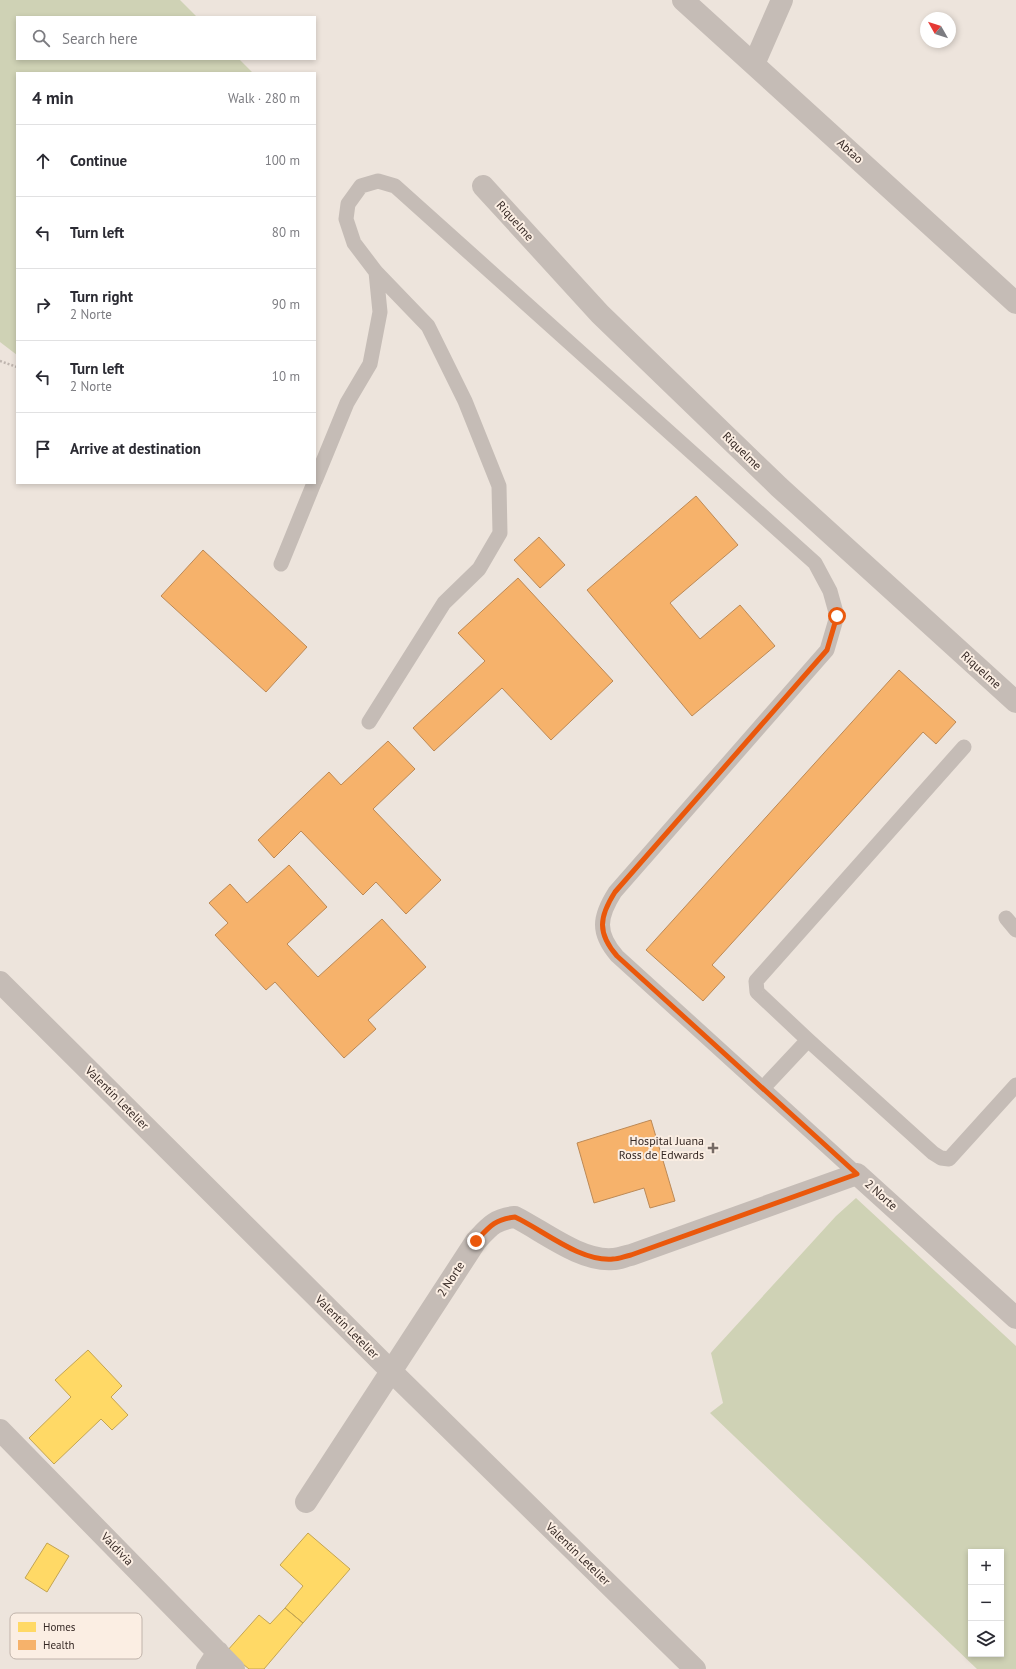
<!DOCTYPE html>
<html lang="en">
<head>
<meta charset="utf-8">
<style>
  :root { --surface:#fff; --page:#f2f2f3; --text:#2b2b33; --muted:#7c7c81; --line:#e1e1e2 }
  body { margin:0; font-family:"PT Sans",sans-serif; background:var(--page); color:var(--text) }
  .controls { position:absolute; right:12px; bottom:12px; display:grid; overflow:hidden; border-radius:0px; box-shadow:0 2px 6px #0003 }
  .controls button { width:36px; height:36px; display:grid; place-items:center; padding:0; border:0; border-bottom:1px solid var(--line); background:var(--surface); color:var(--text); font:20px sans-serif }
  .compass { position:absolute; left:920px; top:12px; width:36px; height:36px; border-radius:50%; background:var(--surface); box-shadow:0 2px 6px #0003; rotate:309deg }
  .stop { position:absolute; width:12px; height:12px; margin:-9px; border:3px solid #ea580c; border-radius:50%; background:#fff }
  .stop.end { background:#ea580c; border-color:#fff; box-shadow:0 1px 4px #0008 }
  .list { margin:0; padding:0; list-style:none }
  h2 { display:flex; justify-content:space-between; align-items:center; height:52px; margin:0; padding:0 16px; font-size:17px }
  h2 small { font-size:13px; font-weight:400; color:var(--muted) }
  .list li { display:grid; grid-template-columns:26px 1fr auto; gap:12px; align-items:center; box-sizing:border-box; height:72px; padding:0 16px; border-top:1px solid var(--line) }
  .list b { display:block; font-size:15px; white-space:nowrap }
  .list p { margin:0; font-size:13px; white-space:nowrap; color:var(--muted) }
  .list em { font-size:13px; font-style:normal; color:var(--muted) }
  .icon { flex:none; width:22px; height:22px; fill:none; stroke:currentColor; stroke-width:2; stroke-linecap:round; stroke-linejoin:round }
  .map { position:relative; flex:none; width:1016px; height:1669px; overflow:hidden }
  .search { position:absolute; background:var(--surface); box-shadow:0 2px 6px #0003; left:16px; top:16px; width:300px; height:44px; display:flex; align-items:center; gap:10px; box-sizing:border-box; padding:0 14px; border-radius:0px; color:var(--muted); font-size:15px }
  .panel { position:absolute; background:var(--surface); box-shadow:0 2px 6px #0003; left:16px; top:72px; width:300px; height:412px; border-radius:0px }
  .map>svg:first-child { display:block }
</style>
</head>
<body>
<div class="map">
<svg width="1016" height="1669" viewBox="0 0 1016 1669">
  <rect width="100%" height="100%" fill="#ede4dc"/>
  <path fill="#cfd2b5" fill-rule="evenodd" d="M 0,0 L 180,0 L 197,17 L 17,17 L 17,59 L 239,59 L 253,73 L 17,73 L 17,355 L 0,342 Z
    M 856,1198 L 1016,1346 L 1016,1669 L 977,1669 L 710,1413 L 723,1403 L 711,1353 L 836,1216 ZM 971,1552 L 1001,1552 L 1001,1654 L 971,1654 Z"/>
  <path fill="#ffd966" stroke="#c3a452" d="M 88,1350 L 122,1386 L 111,1397 L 128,1415 L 112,1430 L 101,1419 L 54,1464 L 29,1438 L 71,1397 L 55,1380 Z
    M 308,1533 L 350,1569 L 303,1623 L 285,1608 L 303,1586 L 280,1565 Z
    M 47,1543 L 69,1556 L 47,1592 L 25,1578 Z
    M 285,1608 L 303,1623 L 264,1669 L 249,1669 L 227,1651 L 259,1615 L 270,1624 Z"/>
  <path fill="#f6b26b" stroke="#bc8956" d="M 696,496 L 738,545 L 670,603 L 700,639 L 740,605 L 775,646 L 692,716 L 587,590 Z
    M 539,537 L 565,565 L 540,588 L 514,560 Z
    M 203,550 L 307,647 L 266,692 L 161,596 Z
    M 518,578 L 613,681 L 551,740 L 502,688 L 434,751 L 413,728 L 485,661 L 458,633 Z
    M 899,670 L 956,722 L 936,744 L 923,732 L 712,965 L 725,977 L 703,1001 L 646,950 Z
    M 388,741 L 415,769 L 373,809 L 441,880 L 406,914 L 376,882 L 363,895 L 301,831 L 274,858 L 258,840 L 329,772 L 341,785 Z
    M 289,865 L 327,907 L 287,944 L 318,977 L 382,919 L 426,967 L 368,1020 L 376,1029 L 344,1058 L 275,982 L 266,990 L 215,935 L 228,923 L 209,903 L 230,884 L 247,903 Z
    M 651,1120 L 675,1201 L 650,1208 L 644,1188 L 594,1203 L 577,1143 Z"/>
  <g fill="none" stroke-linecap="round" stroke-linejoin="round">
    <path stroke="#beb4ae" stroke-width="2.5" stroke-dasharray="2 2" stroke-linecap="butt" d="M 0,361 L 17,367"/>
    <path stroke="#c5bcb6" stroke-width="15" d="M 315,481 L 347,403 L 370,364 L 380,312 L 376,272
      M 281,564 L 314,483
      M 369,722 L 444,603 L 479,569 L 500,533 L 499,486 L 465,401 L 428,326 L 376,272 L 354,243 L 346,219 L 348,204 L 361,186 L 378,181 L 395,186 L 815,563 L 830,591 L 837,616 L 827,650 L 615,892 C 599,917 597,933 617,956 L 857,1174
      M 964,747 L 756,981 L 757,992 L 808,1040 L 933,1153 L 941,1158 L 949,1159 L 1016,1085
      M 1006,918 L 1016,930
      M 763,1088 L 808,1040"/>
    <path stroke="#c5bcb6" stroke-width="22" d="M 683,0 L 1016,303
      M 754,64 L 782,0
      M 483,186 L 600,314 L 779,487 L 1016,702
      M 0,982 L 391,1371 L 695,1669
      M 0,1430 L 234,1669
      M 306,1502 L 476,1241 C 489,1227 495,1219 515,1217 C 543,1231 581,1262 613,1259 C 619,1259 625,1256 631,1255 L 857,1174 L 1016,1318
      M 207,1669 L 218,1652"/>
  </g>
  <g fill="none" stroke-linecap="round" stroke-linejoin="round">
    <path stroke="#ea580c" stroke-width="5" d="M 476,1241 C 489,1227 495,1219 515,1217 C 543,1230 580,1262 613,1259 C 619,1259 625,1256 631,1255 L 857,1174 L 617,956 C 597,933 599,917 615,892 L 827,650 L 837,616"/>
  </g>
  <path fill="#766a65" stroke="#fbeee3" stroke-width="1.5" d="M711 1142h4v4h4v4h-4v4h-4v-4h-4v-4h4z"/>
  <g text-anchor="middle" stroke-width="4" stroke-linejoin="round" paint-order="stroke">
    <g font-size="12" fill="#362925" stroke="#fbeee3">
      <text transform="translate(850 151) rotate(42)" y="4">Abtao</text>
      <text transform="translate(515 221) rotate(48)" y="4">Riquelme</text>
      <text transform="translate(742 451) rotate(44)" y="4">Riquelme</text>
      <text transform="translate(981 670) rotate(42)" y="4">Riquelme</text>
      <text transform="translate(117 1098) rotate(45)" y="4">Valentín Letelier</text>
      <text transform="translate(881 1195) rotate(42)" y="4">2 Norte</text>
      <text transform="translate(451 1279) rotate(-57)" y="4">2 Norte</text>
      <text transform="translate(347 1327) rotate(45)" y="4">Valentín Letelier</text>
      <text transform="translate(117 1549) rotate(46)" y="4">Valdivia</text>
      <text transform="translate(578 1554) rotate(44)" y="4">Valentín Letelier</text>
    </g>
    <g font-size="12" fill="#362925" stroke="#fbeee3" text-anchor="end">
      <text x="704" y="1145">Hospital Juana<tspan x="704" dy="14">Ross de Edwards</tspan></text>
    </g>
  </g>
  <rect x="10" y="1613" width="132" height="46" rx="6" fill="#fbeee3" stroke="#c0b3aa" stroke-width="1"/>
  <rect x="18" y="1622" width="18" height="10" fill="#ffd966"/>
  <rect x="18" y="1640" width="18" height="10" fill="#f6b26b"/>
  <g font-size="11" fill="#362925">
    <text x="43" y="1631">Homes</text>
    <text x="43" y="1649">Health</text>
  </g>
</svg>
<div class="controls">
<button>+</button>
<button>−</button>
<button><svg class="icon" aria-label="layers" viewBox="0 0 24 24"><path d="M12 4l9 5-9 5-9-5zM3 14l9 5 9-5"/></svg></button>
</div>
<svg class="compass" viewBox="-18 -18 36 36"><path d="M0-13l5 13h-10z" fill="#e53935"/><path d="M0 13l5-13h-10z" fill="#7c7c81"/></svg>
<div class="stop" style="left:837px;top:616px"></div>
<div class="stop end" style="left:476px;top:1241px"></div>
<div class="search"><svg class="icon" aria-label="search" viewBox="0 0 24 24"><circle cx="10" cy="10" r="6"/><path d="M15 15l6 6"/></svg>Search here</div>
<section class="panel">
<h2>4 min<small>Walk · 280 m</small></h2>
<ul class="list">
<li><svg class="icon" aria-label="ahead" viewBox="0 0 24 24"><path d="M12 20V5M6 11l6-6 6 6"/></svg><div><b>Continue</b></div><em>100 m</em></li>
<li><svg class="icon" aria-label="left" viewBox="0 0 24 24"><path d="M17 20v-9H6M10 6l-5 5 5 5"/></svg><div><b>Turn left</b></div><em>80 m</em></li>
<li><svg class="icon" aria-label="right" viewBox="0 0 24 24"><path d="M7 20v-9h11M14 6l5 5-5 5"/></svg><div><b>Turn right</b><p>2 Norte</p></div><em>90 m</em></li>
<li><svg class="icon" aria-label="left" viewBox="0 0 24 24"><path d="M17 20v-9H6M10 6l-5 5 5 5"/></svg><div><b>Turn left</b><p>2 Norte</p></div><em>10 m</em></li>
<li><svg class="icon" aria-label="arrive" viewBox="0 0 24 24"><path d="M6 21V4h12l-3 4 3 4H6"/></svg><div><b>Arrive at destination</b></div></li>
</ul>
</section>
</div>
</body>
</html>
